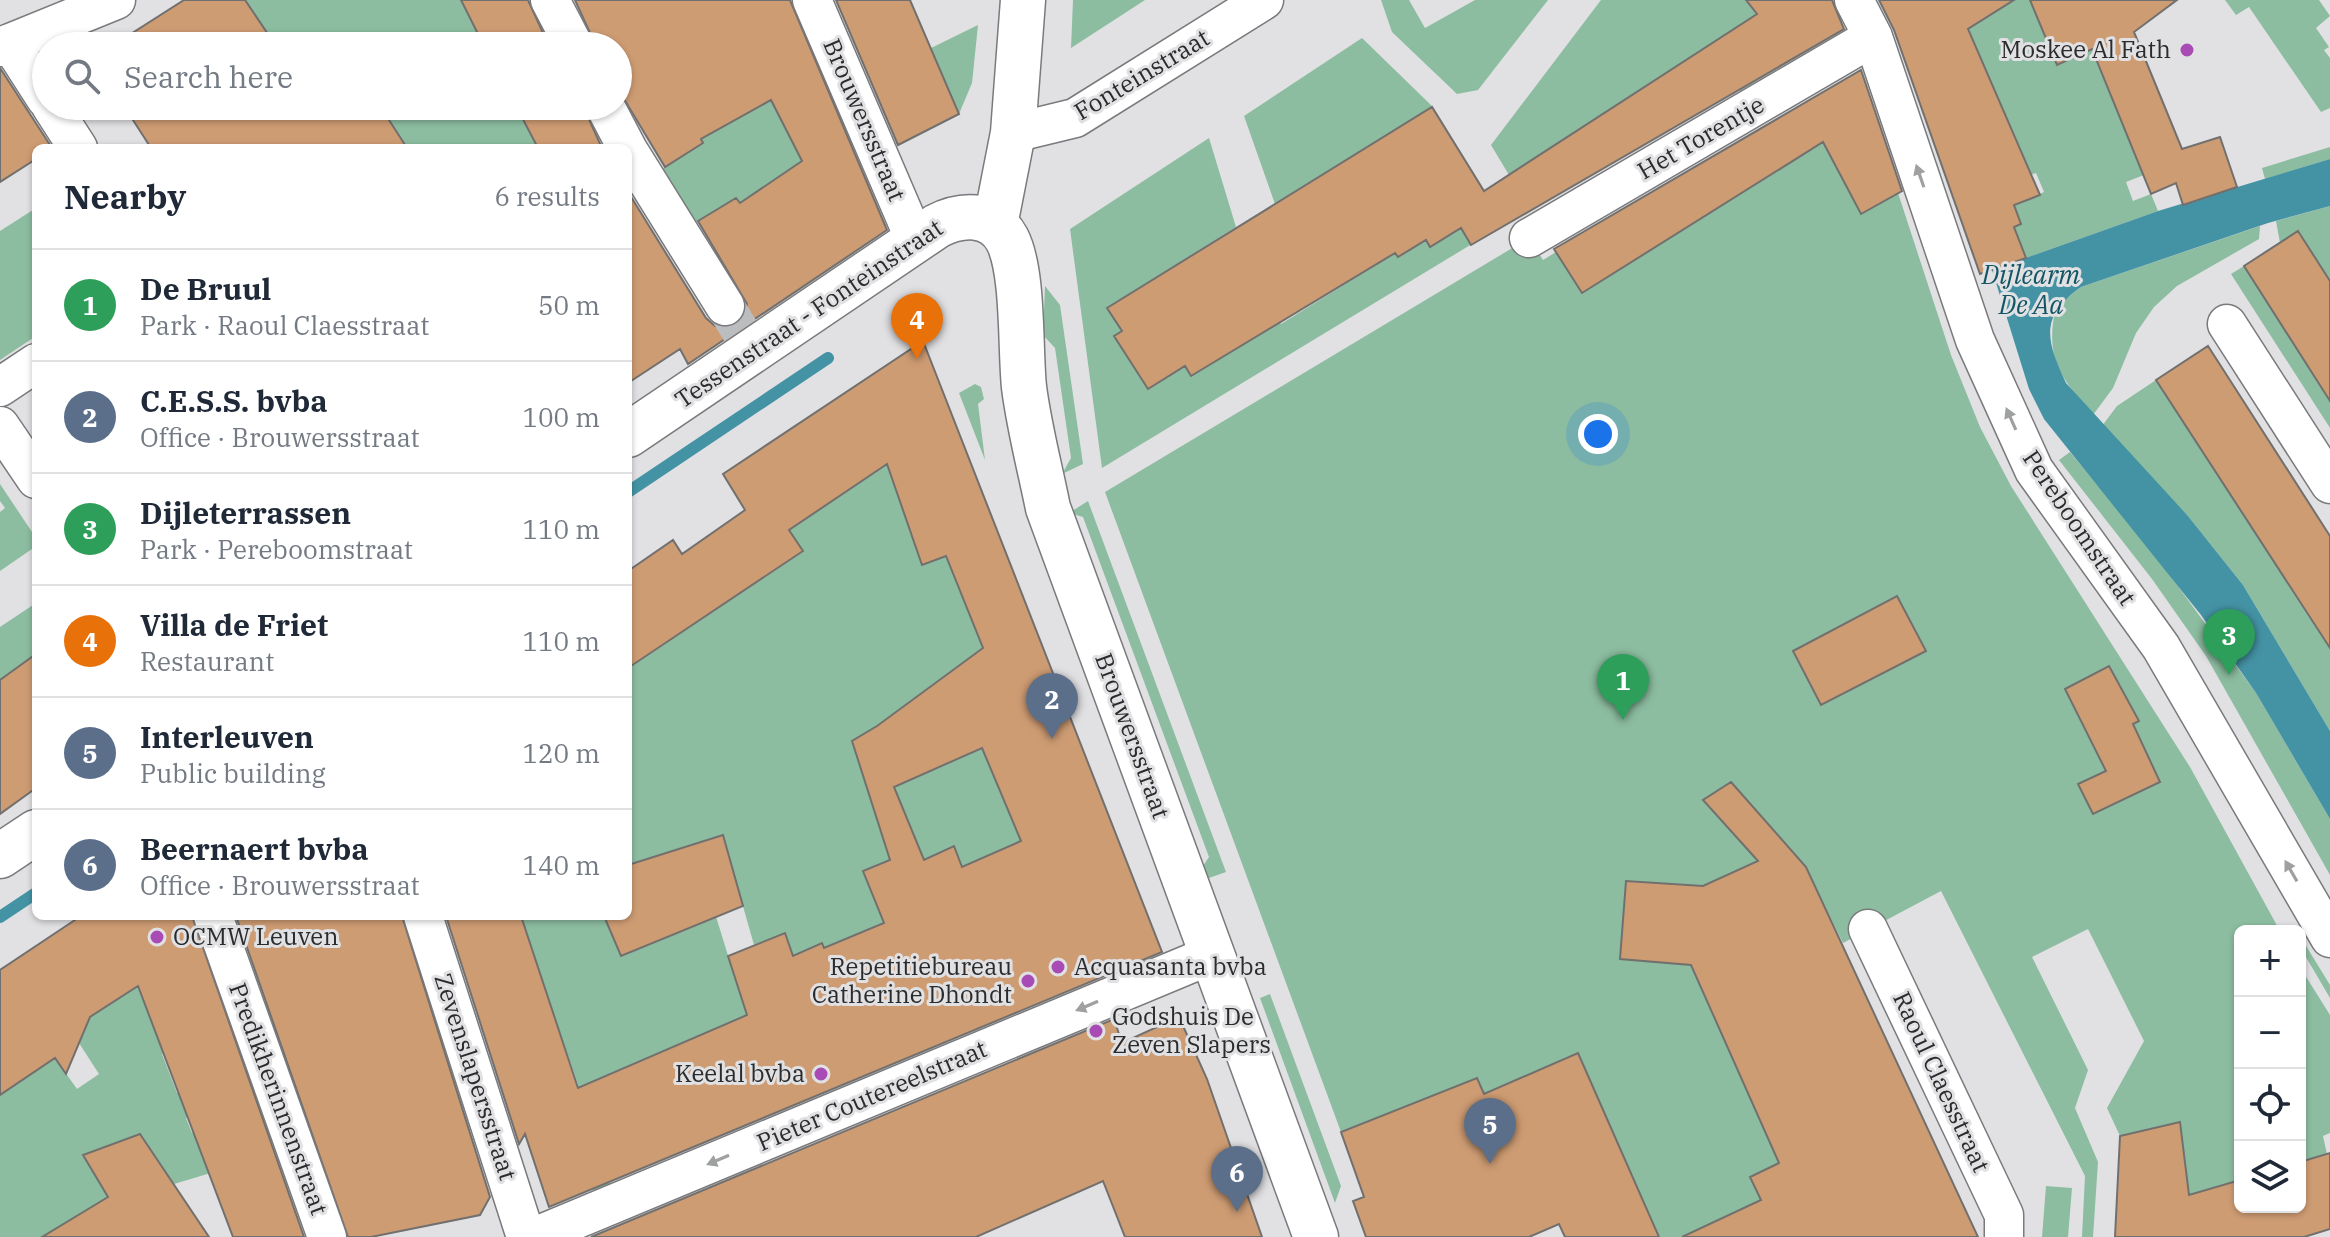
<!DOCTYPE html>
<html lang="en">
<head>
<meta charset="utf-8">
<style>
  :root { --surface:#fff; --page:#f2f2f3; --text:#1f2937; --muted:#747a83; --line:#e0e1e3; --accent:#0f766e }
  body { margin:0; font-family:"IBM Plex Serif",serif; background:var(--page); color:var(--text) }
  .controls { position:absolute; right:24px; bottom:24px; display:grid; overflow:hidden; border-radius:12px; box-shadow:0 2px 6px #0004 }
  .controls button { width:72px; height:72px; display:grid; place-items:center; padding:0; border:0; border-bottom:2px solid var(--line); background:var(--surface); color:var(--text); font:40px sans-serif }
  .you { position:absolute; left:1598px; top:434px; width:28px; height:28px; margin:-20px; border:6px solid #fff; border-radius:50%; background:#1a73e8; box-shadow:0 0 0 12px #1a73e833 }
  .badge { display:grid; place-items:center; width:52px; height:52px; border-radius:50%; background:var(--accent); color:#fff; font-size:26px; font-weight:700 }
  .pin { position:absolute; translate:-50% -66px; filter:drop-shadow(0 2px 4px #0008) }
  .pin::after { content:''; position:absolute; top:42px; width:28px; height:24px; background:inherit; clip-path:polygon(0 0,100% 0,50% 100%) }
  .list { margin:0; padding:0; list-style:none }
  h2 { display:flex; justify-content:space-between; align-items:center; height:104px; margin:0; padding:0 32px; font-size:34px }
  h2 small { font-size:26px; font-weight:400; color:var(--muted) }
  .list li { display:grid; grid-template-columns:52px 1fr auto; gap:24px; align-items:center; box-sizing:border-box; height:112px; padding:0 32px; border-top:2px solid var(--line) }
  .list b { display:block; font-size:30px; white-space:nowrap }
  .list p { margin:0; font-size:26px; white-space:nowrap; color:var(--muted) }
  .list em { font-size:26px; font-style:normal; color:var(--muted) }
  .icon { flex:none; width:44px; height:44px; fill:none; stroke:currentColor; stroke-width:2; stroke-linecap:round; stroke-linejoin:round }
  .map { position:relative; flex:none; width:2330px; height:1237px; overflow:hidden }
  .search { position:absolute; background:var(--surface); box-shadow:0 2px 6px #0004; left:32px; top:32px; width:600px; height:88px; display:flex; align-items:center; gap:20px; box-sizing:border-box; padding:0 28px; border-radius:44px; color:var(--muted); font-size:30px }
  .panel { position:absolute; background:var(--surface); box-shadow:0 2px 6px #0004; left:32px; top:144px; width:600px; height:776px; border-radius:12px }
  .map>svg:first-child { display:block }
</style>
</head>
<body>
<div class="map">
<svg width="2330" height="1237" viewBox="0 0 2330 1237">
  <rect width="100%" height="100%" fill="#e1e1e4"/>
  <path fill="#8cbda0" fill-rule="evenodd" d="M 245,0 L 461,0 L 486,46 L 276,46 Z
    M 624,0 L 771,99 L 802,161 L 740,203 L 735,198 L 689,226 L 657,172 L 702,143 Z
    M 1073,0 L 1145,0 L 1071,48 Z
    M 1381,0 L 1409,0 L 1425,28 L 1475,0 L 1548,0 L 1478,90 L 1457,94 L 1392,32 Z
    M 1601,0 L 1746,0 L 1790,61 L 1740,91 L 1724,66 L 1509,175 L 1491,145 Z
    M 1938,0 L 2005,5 L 2014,0 L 2030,0 L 2091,49 L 2144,175 L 2126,182 L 2133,201 L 2151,194 L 2158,211 L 2026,258 L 2014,227 L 2021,223 L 2014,205 L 2044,192 L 2036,173 L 2006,185 Z
    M 2225,0 L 2319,0 L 2330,16 L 2316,28 L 2329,47 L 2324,50 L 2330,58 L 2330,108 L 2321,112 L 2249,7 L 2236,15 Z
    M 978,25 L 972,83 L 959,114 L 931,48 Z
    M 1362,38 L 1433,107 L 1505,224 L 1102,468 L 1070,229 L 1209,138 L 1236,227 L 1107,308 L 1122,331 L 1115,336 L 1148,389 L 1185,366 L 1279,321 L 1281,324 L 1395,253 L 1399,257 L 1426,240 L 1431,247 L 1461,228 L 1471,244 L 1504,223 L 1432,107 L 1275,204 L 1244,116 Z
    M 380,106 L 516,106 L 539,148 L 407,148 Z
    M 1825,125 L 1898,193 L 1951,355 L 1980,427 L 2011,486 L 2190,767 L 2280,931 L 2240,931 L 2240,1180 L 2189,1195 L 2179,1122 L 2120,1136 L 2107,1108 L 2144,1041 L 2088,929 L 2032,957 L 2088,1070 L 2075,1108 L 2098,1162 L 2093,1237 L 2082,1237 L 2085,1176 L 1941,891 L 1843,943 L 1828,913 L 1746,950 L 1779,1163 L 1761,1200 L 1682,1237 L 1659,1237 L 1577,1054 L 1484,1094 L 1477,1079 L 1341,1132 L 1105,492 L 1529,238 L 1543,260 L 1556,252 L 1582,293 L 1782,168 ZM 2109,667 L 2138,721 L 2093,744 L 2065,689 ZM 2145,752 L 2093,813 L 2079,784 Z
    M 2330,147 L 2330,159 L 2265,179 L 2262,168 Z
    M 2330,206 L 2330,281 L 2299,231 L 2280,243 L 2276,221 Z
    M 36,208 L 36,336 L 0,360 L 0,231 Z
    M 2260,226 L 2259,239 L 2177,286 L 2154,307 L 2136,333 L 2113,388 L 2093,415 C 2061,378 2044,358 2056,307 L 2081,287 Z
    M 2244,266 L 2330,399 L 2330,428 L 2231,274 Z
    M 1045,286 L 1060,305 L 1083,464 L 1062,474 L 1071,458 L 1055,348 L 1043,335 Z
    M 2156,380 L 2330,647 L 2330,731 L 2243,585 L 2188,516 L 2102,426 L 2117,406 Z
    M 975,384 L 981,387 L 984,399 L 978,404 L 985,460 L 959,393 Z
    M 883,406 L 922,564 L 946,556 L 983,648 L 877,726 L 852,741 L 890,860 L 894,787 L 1017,732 L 1013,781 L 998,788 L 1021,842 L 962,867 L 924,860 L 890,861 L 863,872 L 884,923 L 852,936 L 828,958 L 822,944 L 793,956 L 784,933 L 754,945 L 723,836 L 694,845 L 742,1001 L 790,1039 L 588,1117 L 611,1184 L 594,1192 L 571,1124 L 581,1093 L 520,916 L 604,916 L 621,956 L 663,939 L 638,861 L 628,866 L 628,662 L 632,666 L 803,552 L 789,530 L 867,476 Z
    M 2070,452 L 2158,559 L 2256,693 L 2330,819 L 2330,875 L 2206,656 L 2152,579 L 2059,460 Z
    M 0,484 L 36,538 L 36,554 L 32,549 L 0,571 L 0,512 L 5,508 L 0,501 Z
    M 1088,501 L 1226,872 L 1206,879 L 1201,869 L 1209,857 L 1083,517 L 1069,513 Z
    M 36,603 L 36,654 L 0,680 L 0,627 Z
    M 2300,936 L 2330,985 L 2330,998 L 2300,947 Z
    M 2300,967 L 2330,1015 L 2330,1133 L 2323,1136 L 2327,1154 L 2300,1162 Z
    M 104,982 L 138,986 L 141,996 L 209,1036 L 162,1054 L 177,1093 L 224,1076 L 232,1099 L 186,1118 L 192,1133 L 238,1116 L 254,1160 L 154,1190 L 132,1137 L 83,1155 L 108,1197 L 42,1237 L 0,1237 L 0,1095 L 55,1058 L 77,1089 L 99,1074 L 79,1043 Z
    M 1270,994 L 1341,1186 L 1335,1203 L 1260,998 Z
    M 2046,1186 L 2072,1188 L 2068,1237 L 2042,1237 Z"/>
  <path fill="#4493a5" d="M 2330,159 L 2330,206 L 2268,223 L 2081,287 C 2039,317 2046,340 2066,383 L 2188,516 L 2243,585 L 2330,731 L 2330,819 L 2256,693 L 2201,615 L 2044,419 L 2029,389 L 1992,270 L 2158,211 Z"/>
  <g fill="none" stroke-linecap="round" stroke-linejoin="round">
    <path stroke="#4493a5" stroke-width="12" d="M 628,492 L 828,358
      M 0,917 L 36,893"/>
  </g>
  <path fill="#ce9c73" stroke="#72706e" stroke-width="2" fill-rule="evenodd" d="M 184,0 L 245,0 L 276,46 L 112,46 Z
    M 461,0 L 528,0 L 549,46 L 484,46 Z
    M 575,0 L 790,0 L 887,230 L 688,364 L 680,349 L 628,383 L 628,192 L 706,318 L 715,326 L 726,328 L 744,317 L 747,304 L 698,221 L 736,198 L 740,203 L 802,161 L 771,100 L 701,139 L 703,143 L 665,167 L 618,89 L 618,46 L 596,46 Z
    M 836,0 L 910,0 L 959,114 L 898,145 Z
    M 1746,0 L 1832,0 L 1844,29 L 1471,245 L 1461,228 L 1430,247 L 1426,240 L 1398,257 L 1395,253 L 1191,376 L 1185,366 L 1148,389 L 1114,336 L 1122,331 L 1107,308 L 1432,107 L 1484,191 L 1757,14 Z
    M 1879,0 L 2014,0 L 1968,29 L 2040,195 L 2014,205 L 2021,224 L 2014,227 L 2026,258 L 1980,274 L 1894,30 Z
    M 2030,0 L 2177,0 L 2134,32 L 2182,149 L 2220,137 L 2237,187 L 2183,205 L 2176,183 L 2151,194 L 2092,49 L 2057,65 Z
    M 0,68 L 52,148 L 36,148 L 36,159 L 0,182 Z
    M 1861,70 L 1902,191 L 1861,214 L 1823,142 L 1582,293 L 1554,249 Z
    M 124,106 L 380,106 L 407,148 L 151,148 Z
    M 516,106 L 583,106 L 602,148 L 538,148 Z
    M 2298,231 L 2330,281 L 2330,401 L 2244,266 Z
    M 923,341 L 1162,952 L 549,1207 L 525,1134 L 519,1144 L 446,916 L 521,916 L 578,1088 L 747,1015 L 728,956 L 785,933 L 793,956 L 822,943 L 824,948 L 884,923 L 863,871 L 890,860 L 852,741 L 877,726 L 983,648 L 946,556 L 922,565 L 887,464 L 789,530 L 803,551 L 628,668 L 628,571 L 673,540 L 682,554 L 745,510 L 723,474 ZM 982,748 L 1021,841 L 962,867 L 954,846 L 924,860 L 894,787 Z
    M 2208,346 L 2330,536 L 2330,648 L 2156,380 Z
    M 1897,596 L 1926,651 L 1821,705 L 1793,651 Z
    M 36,654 L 36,788 L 0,814 L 0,680 Z
    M 2109,666 L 2139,721 L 2133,724 L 2160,782 L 2093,814 L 2078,784 L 2106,771 L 2065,689 Z
    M 1731,782 L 1806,867 L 1978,1237 L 1682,1237 L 1761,1200 L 1750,1177 L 1779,1163 L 1691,965 L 1620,959 L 1626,881 L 1703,886 L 1758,861 L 1703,800 Z
    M 723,835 L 743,906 L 621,956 L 604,916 L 628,916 L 628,865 Z
    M 81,916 L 192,916 L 304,1237 L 233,1237 L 138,986 L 90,1017 L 66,1074 L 55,1058 L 0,1095 L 0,970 Z
    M 236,916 L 402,916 L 490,1197 L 480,1215 L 371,1237 L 348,1237 Z
    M 1179,1017 L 1207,1079 L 1262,1237 L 1125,1237 L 1103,1181 L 976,1237 L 591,1237 L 1114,1019 L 1122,1043 Z
    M 1578,1053 L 1659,1237 L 1565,1237 L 1559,1224 L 1529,1237 L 1366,1237 L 1353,1201 L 1364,1197 L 1341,1132 L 1477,1078 L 1484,1094 Z
    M 2180,1122 L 2189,1195 L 2240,1180 L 2240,1207 L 2300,1207 L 2300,1162 L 2330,1153 L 2330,1229 L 2304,1237 L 2115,1237 L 2120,1136 Z
    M 140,1134 L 209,1237 L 42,1237 L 108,1197 L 83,1155 Z"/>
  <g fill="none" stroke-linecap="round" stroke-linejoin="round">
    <path stroke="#bcbdbf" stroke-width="38" stroke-dasharray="38 19" stroke-linecap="butt" d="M 725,306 L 741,332"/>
    <defs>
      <path id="minor" d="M 550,0 L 574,46
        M 812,0 L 915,240
        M 1854,0 L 1873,37 L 1975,340 L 2034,470 L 2161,647 L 2330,938
        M 10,43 L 116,0
        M 0,47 L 10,43 L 46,99
        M 51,106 L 78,148
        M 605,106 L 627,148
        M 1013,133 L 1075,118 L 1264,0
        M 628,150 L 725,306
        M 1529,238 L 1873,37
        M 2227,324 L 2330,484
        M 0,387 L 36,363
        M 0,426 L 36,479
        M 213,916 L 327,1237
        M 423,916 L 526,1237
        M 1868,929 L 2004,1215 L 2004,1237
        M 534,1237 L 1211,955"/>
      <path id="tertiary" d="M 995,225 L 1013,133 L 1023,0
        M 628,435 L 937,226 C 960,214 992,211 1007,239 C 1024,271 1020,349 1024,387 C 1029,427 1040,468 1048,508 L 1316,1237
        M 0,856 L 36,832"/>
    </defs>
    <use href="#minor" stroke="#7a7a7d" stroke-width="41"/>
    <use href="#tertiary" stroke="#7a7a7d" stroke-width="47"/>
    <use href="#minor" stroke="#fff" stroke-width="38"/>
    <use href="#tertiary" stroke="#fff" stroke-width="44"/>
  </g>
  <defs><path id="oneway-solid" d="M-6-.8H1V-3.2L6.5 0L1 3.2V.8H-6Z" transform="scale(2)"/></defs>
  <g fill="#9fa0a0">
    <use href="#oneway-solid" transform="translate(1920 176) rotate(-109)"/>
    <use href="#oneway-solid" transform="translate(2011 419) rotate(-114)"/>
    <use href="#oneway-solid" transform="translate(2291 871) rotate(-120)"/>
    <use href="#oneway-solid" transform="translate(1087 1006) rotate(157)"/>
    <use href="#oneway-solid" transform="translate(718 1160) rotate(157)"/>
  </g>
  <g fill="#a84bb4" stroke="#e1e1e4" stroke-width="3">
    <circle cx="2187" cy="50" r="8"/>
    <circle cx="157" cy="937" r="8"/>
    <circle cx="1058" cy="967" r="8"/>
    <circle cx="1028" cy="981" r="8"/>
    <circle cx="1096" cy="1031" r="8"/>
    <circle cx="821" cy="1074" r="8"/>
  </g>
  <g text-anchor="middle" stroke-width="6" stroke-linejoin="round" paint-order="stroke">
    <g font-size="24" fill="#2a2b2c" stroke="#e1e1e4" text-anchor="end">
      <text x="2171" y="58">Moskee Al Fath</text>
      <text x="173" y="945" text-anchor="start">OCMW Leuven</text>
      <text x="1012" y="975">Repetitiebureau<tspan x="1012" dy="28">Catherine Dhondt</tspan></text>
      <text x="1074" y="975" text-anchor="start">Acquasanta bvba</text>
      <text x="1112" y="1025" text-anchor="start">Godshuis De<tspan x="1112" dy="28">Zeven Slapers</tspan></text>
      <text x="805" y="1082">Keelal bvba</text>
    </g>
    <g font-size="24" fill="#2a2b2c" stroke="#e1e1e4">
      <text transform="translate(1142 75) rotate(-31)" y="8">Fonteinstraat</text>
      <text transform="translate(864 120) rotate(67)" y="8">Brouwersstraat</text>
      <text transform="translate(1701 138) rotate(-30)" y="8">Het Torentje</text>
      <text transform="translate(809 314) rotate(-34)" y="8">Tessenstraat - Fonteinstraat</text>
      <text transform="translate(2079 528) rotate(56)" y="8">Pereboomstraat</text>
      <text transform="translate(1132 736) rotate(70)" y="8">Brouwersstraat</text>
      <text transform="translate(475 1077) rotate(72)" y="8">Zevenslapersstraat</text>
      <text transform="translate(1941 1082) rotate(65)" y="8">Raoul Claesstraat</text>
      <text transform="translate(872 1096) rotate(-23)" y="8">Pieter Coutereelstraat</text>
      <text transform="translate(278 1099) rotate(70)" y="8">Predikherinnenstraat</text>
    </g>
    <g font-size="26" font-style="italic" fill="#125563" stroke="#e1e1e4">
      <text x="2031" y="284">Dijlearm<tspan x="2031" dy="30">De Aa</tspan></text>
    </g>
  </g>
</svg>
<div class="controls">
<button>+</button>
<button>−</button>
<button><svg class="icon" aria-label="locate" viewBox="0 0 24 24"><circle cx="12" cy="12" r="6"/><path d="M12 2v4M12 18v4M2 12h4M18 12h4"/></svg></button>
<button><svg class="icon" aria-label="layers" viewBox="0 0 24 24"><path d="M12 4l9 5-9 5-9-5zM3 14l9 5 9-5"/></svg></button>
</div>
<div class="you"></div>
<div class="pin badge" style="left:1623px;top:720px;background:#2e9e5b">1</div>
<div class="pin badge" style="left:1052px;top:739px;background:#5c6f8a">2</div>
<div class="pin badge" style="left:2229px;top:675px;background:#2e9e5b">3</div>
<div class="pin badge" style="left:917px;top:359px;background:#e8710a">4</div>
<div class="pin badge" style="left:1490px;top:1164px;background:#5c6f8a">5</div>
<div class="pin badge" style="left:1237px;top:1212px;background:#5c6f8a">6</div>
<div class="search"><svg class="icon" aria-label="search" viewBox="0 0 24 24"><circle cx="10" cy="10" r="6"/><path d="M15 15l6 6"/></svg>Search here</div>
<section class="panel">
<h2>Nearby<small>6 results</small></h2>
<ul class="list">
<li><span class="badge" style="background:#2e9e5b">1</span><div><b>De Bruul</b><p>Park · Raoul Claesstraat</p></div><em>50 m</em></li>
<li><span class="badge" style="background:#5c6f8a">2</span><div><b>C.E.S.S. bvba</b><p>Office · Brouwersstraat</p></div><em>100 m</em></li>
<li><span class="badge" style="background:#2e9e5b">3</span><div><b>Dijleterrassen</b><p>Park · Pereboomstraat</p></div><em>110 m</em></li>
<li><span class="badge" style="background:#e8710a">4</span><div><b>Villa de Friet</b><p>Restaurant</p></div><em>110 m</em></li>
<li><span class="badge" style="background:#5c6f8a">5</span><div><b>Interleuven</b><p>Public building</p></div><em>120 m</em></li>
<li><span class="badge" style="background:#5c6f8a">6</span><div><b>Beernaert bvba</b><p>Office · Brouwersstraat</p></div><em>140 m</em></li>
</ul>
</section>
</div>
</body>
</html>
